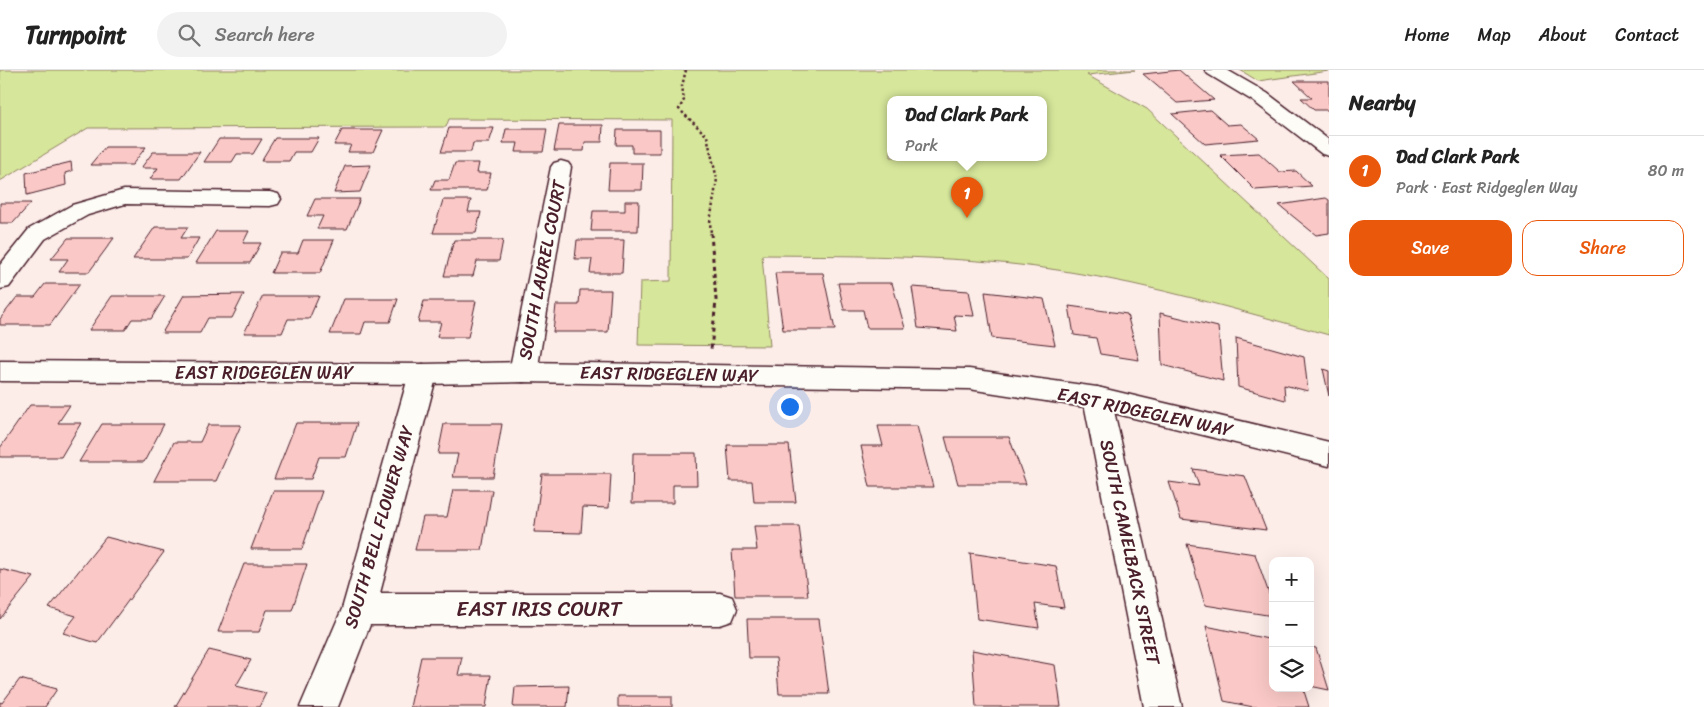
<!DOCTYPE html>
<html lang="en">
<head>
<meta charset="utf-8">
<style>
  :root { --surface:#fff; --page:#f2f2f2; --text:#222; --muted:#767676; --line:#e0e0e0; --accent:#ea580c }
  body { margin:0; font-family:Sriracha,sans-serif; background:var(--page); color:var(--text) }
  .controls { position:absolute; right:15px; bottom:15px; display:grid; overflow:hidden; border-radius:10px; box-shadow:0 5px 20px #0002 }
  .controls button { width:45px; height:45px; display:grid; place-items:center; padding:0; border:0; border-bottom:1px solid var(--line); background:var(--surface); color:var(--text); font:25px sans-serif }
  .you { position:absolute; left:789px; top:336px; width:18px; height:18px; margin:-12px; border:4px solid #fff; border-radius:50%; background:#1a73e8; box-shadow:0 0 0 8px #1a73e833 }
  .badge { display:grid; place-items:center; width:32px; height:32px; border-radius:50%; background:var(--accent); color:#fff; font-size:16px; font-weight:700 }
  .pin { position:absolute; translate:-50% -41px; filter:drop-shadow(0 1px 2px #0008) }
  .pin::after { content:''; position:absolute; top:26px; width:18px; height:15px; background:inherit; clip-path:polygon(0 0,100% 0,50% 100%) }
  .popup { position:absolute; left:887px; top:26px; width:160px; height:65px; box-sizing:border-box; display:grid; place-content:center; border-radius:10px; background:var(--surface); filter:drop-shadow(0 1px 4px #0005); font-size:16px; white-space:nowrap; color:var(--muted) }
  .popup b { font-size:19px; color:var(--text) }
  .popup::after { content:''; position:absolute; left:50%; top:100%; margin-left:-10px; border:10px solid transparent; border-top-color:var(--surface) }
  .list { margin:0; padding:0; list-style:none }
  h2 { display:flex; justify-content:space-between; align-items:center; height:65px; margin:0; padding:0 20px; font-size:21px }
  h2 small { font-size:16px; font-weight:400; color:var(--muted) }
  .list li { display:grid; grid-template-columns:32px 1fr auto; gap:15px; align-items:center; box-sizing:border-box; height:70px; padding:0 20px; border-top:1px solid var(--line) }
  .list b { display:block; font-size:19px; white-space:nowrap }
  .list p { margin:0; font-size:16px; white-space:nowrap; color:var(--muted) }
  .list em { font-size:16px; font-style:normal; color:var(--muted) }
  .actions { display:flex; gap:10px; padding:15px 20px }
  .actions a { flex:1; padding:11px 0; border:1px solid var(--accent); border-radius:15px; text-align:center; font-size:18px; color:var(--accent) }
  .actions .main { background:var(--accent); color:#fff }
  .icon { flex:none; width:28px; height:28px; fill:none; stroke:currentColor; stroke-width:2; stroke-linecap:round; stroke-linejoin:round }
  .map { position:relative; flex:none; width:1329px; height:637px; overflow:hidden }
  header { display:flex; align-items:center; gap:30px; box-sizing:border-box; height:70px; padding:0 25px; background:var(--surface); border-bottom:1px solid var(--line) }
  header strong { font-size:24px }
  nav { display:flex; gap:28px; margin-inline-start:auto; font-size:18px }
  .search { width:350px; height:45px; background:var(--page); display:flex; align-items:center; gap:12px; box-sizing:border-box; padding:0 18px; border-radius:28px; color:var(--muted); font-size:19px }
  main { display:flex }
  aside { flex:1; background:var(--surface) }
  .map>svg:first-child { display:block }
</style>
</head>
<body>
<header>
<strong>Turnpoint</strong>
<div class="search"><svg class="icon" aria-label="search" viewBox="0 0 24 24"><circle cx="10" cy="10" r="6"/><path d="M15 15l6 6"/></svg>Search here</div>
<nav><a>Home</a><a>Map</a><a>About</a><a>Contact</a></nav>
</header>
<main>
<div class="map">
<svg width="1329" height="637" viewBox="0 0 1329 637">
  <rect width="100%" height="100%" fill="#fcede9"/>
  <filter id="ink" filterUnits="userSpaceOnUse"><feTurbulence type="fractalNoise" baseFrequency=".02" numOctaves="2"/><feDisplacementMap in="SourceGraphic" scale="10" xChannelSelector="R" yChannelSelector="G"/><feConvolveMatrix kernelMatrix="1 2 1 2 8 2 1 2 1" color-interpolation-filters="sRGB"/></filter>
  <g filter="url(#ink)">
    <path fill="#d6e69a" stroke="#908262" fill-rule="evenodd" d="M 0,0 L 1135,0 L 1087,5 L 1147,39 L 1329,209 L 1329,265 C 1241,241 1154,215 1064,201 C 964,185 863,186 762,185 L 770,276 L 638,275 L 640,212 L 671,211 L 672,50 L 449,49 L 446,57 L 88,58 L 0,111 ZM 891,29 L 1043,29 L 1043,87 L 891,87 Z
      M 1240,0 L 1329,0 L 1329,1 L 1258,11 Z"/>
    <path fill="#fac9c7" stroke="#4a1f2b" d="M 1179,0 L 1214,30 L 1177,33 L 1143,4 Z
      M 1294,11 L 1329,11 L 1329,40 L 1314,40 L 1301,28 L 1312,28 Z
      M 1210,40 L 1227,55 L 1241,54 L 1259,69 L 1205,74 L 1172,44 Z
      M 559,55 L 603,55 L 602,72 L 585,72 L 584,81 L 554,81 Z
      M 449,58 L 494,58 L 489,73 L 473,73 L 471,82 L 441,82 Z
      M 506,59 L 547,59 L 543,82 L 516,82 L 518,73 L 503,73 Z
      M 342,60 L 383,60 L 373,82 L 348,82 L 351,75 L 334,75 Z
      M 617,60 L 660,60 L 660,83 L 632,83 L 632,75 L 616,75 Z
      M 275,68 L 319,68 L 311,82 L 294,82 L 289,91 L 261,91 Z
      M 219,69 L 262,69 L 253,84 L 237,84 L 232,92 L 204,92 Z
      M 105,77 L 146,77 L 132,95 L 90,95 Z
      M 153,82 L 200,82 L 181,109 L 150,109 L 158,98 L 141,98 Z
      M 1259,83 L 1280,102 L 1296,101 L 1312,116 L 1255,120 L 1220,85 Z
      M 71,92 L 72,101 L 65,103 L 66,115 L 27,125 L 26,103 Z
      M 455,93 L 479,93 L 477,103 L 491,103 L 487,120 L 431,120 L 435,110 L 449,110 Z
      M 610,93 L 643,93 L 642,120 L 608,120 Z
      M 371,95 L 360,122 L 334,123 L 345,96 Z
      M 1326,128 L 1329,130 L 1329,163 L 1316,165 L 1279,135 Z
      M 315,129 L 360,129 L 347,159 L 317,159 L 323,146 L 307,146 Z
      M 443,130 L 471,130 L 468,142 L 481,142 L 476,163 L 433,163 Z
      M 625,131 L 639,131 L 638,161 L 591,161 L 593,141 L 625,141 Z
      M 0,133 L 31,133 L 13,153 L 0,153 Z
      M 155,157 L 188,157 L 181,168 L 199,168 L 187,189 L 133,189 Z
      M 216,161 L 249,161 L 243,173 L 261,173 L 250,193 L 196,193 Z
      M 68,168 L 114,168 L 89,202 L 59,202 L 68,189 L 51,189 Z
      M 303,170 L 334,170 L 320,203 L 271,203 L 280,183 L 298,183 Z
      M 454,170 L 503,170 L 499,191 L 477,191 L 473,206 L 444,206 Z
      M 577,170 L 624,170 L 622,203 L 590,203 L 592,189 L 575,189 Z
      M 775,203 L 823,203 L 835,260 L 783,260 Z
      M 838,213 L 892,213 L 905,258 L 867,258 L 863,240 L 844,240 Z
      M 45,214 L 80,214 L 50,255 L 0,255 L 0,249 L 17,227 L 35,227 Z
      M 912,217 L 969,221 L 974,246 L 954,245 L 957,261 L 918,258 Z
      M 580,220 L 611,220 L 608,262 L 553,262 L 556,235 L 579,235 Z
      M 985,222 L 1044,229 L 1055,275 L 992,268 Z
      M 244,224 L 232,248 L 208,248 L 200,263 L 162,263 L 184,225 Z
      M 112,226 L 165,226 L 151,249 L 132,249 L 125,260 L 89,260 Z
      M 263,226 L 319,226 L 309,249 L 288,249 L 282,263 L 244,263 Z
      M 344,229 L 398,229 L 390,252 L 365,252 L 361,264 L 330,264 Z
      M 424,231 L 476,231 L 468,267 L 437,267 L 441,252 L 418,252 Z
      M 1069,236 L 1127,244 L 1139,290 L 1100,284 L 1096,268 L 1074,265 Z
      M 1160,243 L 1218,257 L 1223,311 L 1162,295 Z
      M 1236,268 L 1304,287 L 1308,321 L 1284,315 L 1285,330 L 1238,317 Z
      M 1323,299 L 1329,301 L 1329,326 Z
      M 30,335 L 70,335 L 58,353 L 81,353 L 61,387 L 0,387 L 0,378 Z
      M 296,353 L 357,353 L 346,387 L 319,387 L 311,409 L 274,409 Z
      M 102,354 L 164,354 L 144,392 L 79,392 Z
      M 444,354 L 502,354 L 493,407 L 453,407 L 458,384 L 438,384 Z
      M 208,355 L 241,355 L 216,411 L 154,411 L 174,372 L 200,372 Z
      M 878,356 L 917,356 L 933,417 L 870,417 L 861,376 L 883,376 Z
      M 945,367 L 1009,367 L 1026,414 L 958,414 Z
      M 727,375 L 789,375 L 796,432 L 754,432 L 752,411 L 730,411 Z
      M 633,383 L 696,383 L 697,415 L 673,415 L 673,433 L 632,433 Z
      M 1193,399 L 1245,406 L 1266,460 L 1181,449 L 1169,412 L 1199,416 Z
      M 542,404 L 611,404 L 609,438 L 583,437 L 581,463 L 534,462 Z
      M 453,420 L 492,420 L 482,480 L 415,480 L 423,447 L 447,447 Z
      M 273,421 L 322,421 L 302,479 L 251,479 Z
      M 754,456 L 799,456 L 808,526 L 735,526 L 732,480 L 757,480 Z
      M 106,467 L 164,482 L 97,573 L 63,563 L 76,546 L 49,538 Z
      M 1187,474 L 1255,484 L 1273,535 L 1273,546 L 1205,535 Z
      M 970,483 L 1056,496 L 1064,538 L 1035,534 L 1039,558 L 977,549 Z
      M 244,494 L 307,494 L 292,540 L 267,540 L 259,562 L 218,562 Z
      M 0,499 L 34,507 L 0,549 Z
      M 747,549 L 819,549 L 829,624 L 779,624 L 776,588 L 749,588 Z
      M 1206,556 L 1273,570 L 1273,618 L 1303,618 L 1309,637 L 1253,637 L 1224,631 Z
      M 1310,577 L 1316,578 L 1329,620 L 1310,616 Z
      M 209,580 L 251,590 L 236,616 L 266,623 L 259,637 L 175,637 Z
      M 972,580 L 1055,595 L 1061,637 L 976,637 Z
      M 421,587 L 462,587 L 458,605 L 491,605 L 486,637 L 410,637 Z
      M 20,609 L 57,619 L 45,637 L 0,637 L 0,632 L 2,633 Z
      M 569,616 L 567,637 L 513,637 L 515,617 Z
      M 618,626 L 672,626 L 672,637 L 618,637 Z"/>
    <g fill="none" stroke-linecap="round" stroke-linejoin="round">
      <defs>
        <path id="minor" d="M 1205,0 L 1227,0 L 1267,23 L 1329,70 L 1329,86 L 1322,84 L 1253,31 L 1208,4 Z
          M 561,91 L 568,93 L 571,97 L 537,302 L 533,309 L 523,312 L 513,309 L 509,302 L 551,97 L 554,93 Z
          M 124,120 L 270,122 L 278,124 L 281,129 L 278,134 L 270,136 L 125,134 L 88,145 L 45,169 L 9,217 L 0,219 L 0,195 L 29,159 L 72,135 Z
          M 423,294 L 433,297 L 437,304 L 380,523 L 720,523 L 732,527 L 737,539 L 732,551 L 720,555 L 370,555 L 338,637 L 300,637 L 342,539 L 409,304 L 413,297 Z
          M 1097,317 L 1107,320 L 1111,328 L 1182,637 L 1144,637 L 1083,328 L 1087,320 Z"/>
        <path id="tertiary" d="M 0,291 L 423,294 L 523,292 L 969,299 L 1097,317 L 1329,372 L 1329,396 L 1097,339 L 969,319 L 523,312 L 423,314 L 0,311 Z"/>
      </defs>
      <use href="#minor" stroke="#4a1f2b" stroke-width="3"/>
      <use href="#tertiary" stroke="#4a1f2b" stroke-width="3"/>
      <path stroke="#4a1f2b" stroke-width="2.5" stroke-dasharray="2.5 2.5" stroke-linecap="butt" d="M 686,0 L 682,16 L 684,30 L 679,39 L 707,66 L 717,109 L 710,152 L 711,164"/>
      <path stroke="#4a1f2b" stroke-width="3" stroke-dasharray="4 4" stroke-linecap="butt" d="M 711,163 L 716,230 L 711,280"/>
      <use href="#minor" fill="#fdfcf7" fill-rule="evenodd"/>
      <use href="#tertiary" fill="#fdfcf7" fill-rule="evenodd"/>
    </g>
  </g>
  <g text-anchor="middle" stroke-width="4" stroke-linejoin="round" paint-order="stroke">
    <g font-size="18" fill="#4a1f2b" stroke="#fdfcf7">
      <text transform="translate(542 200) rotate(-79)" y="6">SOUTH LAUREL COURT</text>
      <text x="264" y="309">EAST RIDGEGLEN WAY</text>
      <text transform="translate(669 304) rotate(1)" y="6">EAST RIDGEGLEN WAY</text>
      <text transform="translate(1145 342) rotate(12)" y="6">EAST RIDGEGLEN WAY</text>
      <text transform="translate(379 457) rotate(-74)" y="6">SOUTH BELL FLOWER WAY</text>
      <text transform="translate(1130 482) rotate(78)" y="6">SOUTH CAMELBACK STREET</text>
    </g>
    <g font-size="21" fill="#4a1f2b" stroke="#fdfcf7">
      <text x="539" y="546">EAST IRIS COURT</text>
    </g>
  </g>
</svg>
<div class="controls">
<button>+</button>
<button>−</button>
<button><svg class="icon" aria-label="layers" viewBox="0 0 24 24"><path d="M12 4l9 5-9 5-9-5zM3 14l9 5 9-5"/></svg></button>
</div>
<div class="you"></div>
<div class="pin badge" style="left:967px;top:148px">1</div>
<div class="popup"><b>Dad Clark Park</b>Park</div>
</div>
<aside>
<h2>Nearby<small></small></h2>
<ul class="list">
<li><span class="badge">1</span><div><b>Dad Clark Park</b><p>Park · East Ridgeglen Way</p></div><em>80 m</em></li>
</ul>
<div class="actions"><a class="main">Save</a><a>Share</a></div>
</aside>
</main>
</body>
</html>
